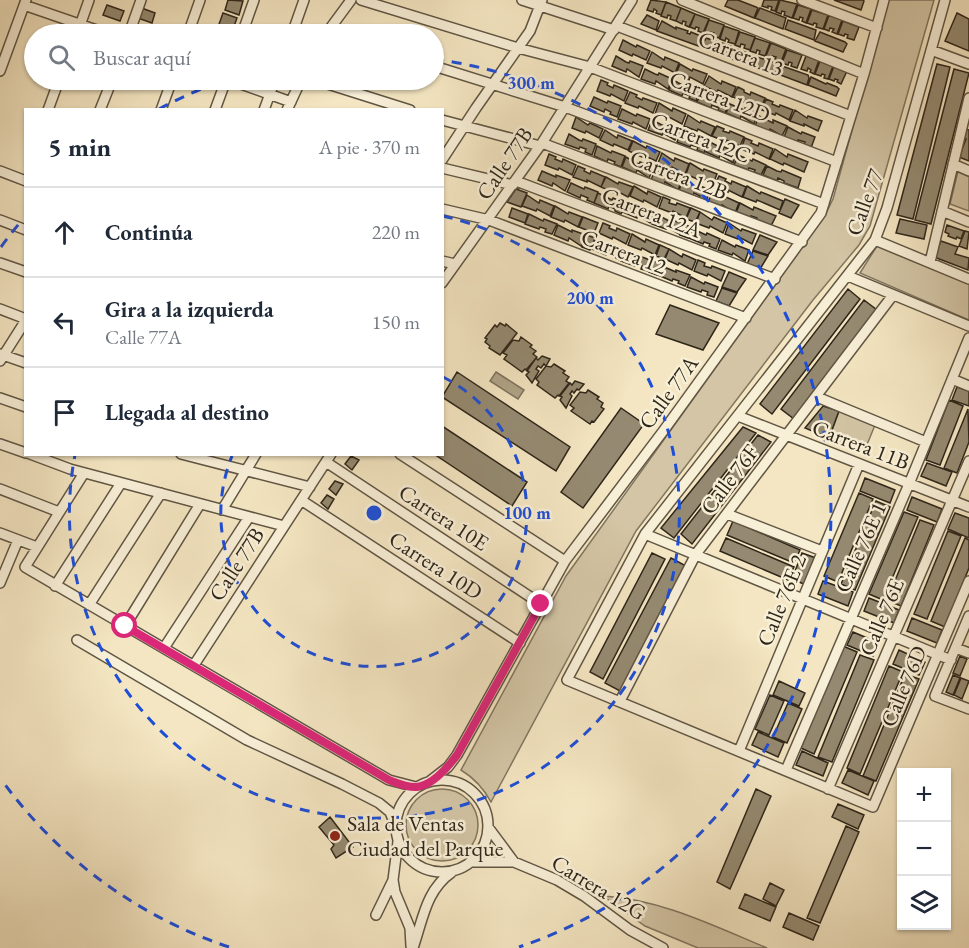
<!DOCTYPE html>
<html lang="es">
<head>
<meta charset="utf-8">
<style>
  :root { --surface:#fff; --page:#f6f6f7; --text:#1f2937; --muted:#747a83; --line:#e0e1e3 }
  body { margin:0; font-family:"EB Garamond",serif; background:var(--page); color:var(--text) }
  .controls { position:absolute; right:18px; bottom:18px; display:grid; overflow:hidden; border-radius:0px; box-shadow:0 2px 4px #0004 }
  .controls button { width:54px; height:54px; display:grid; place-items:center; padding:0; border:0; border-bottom:2px solid var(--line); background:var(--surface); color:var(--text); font:30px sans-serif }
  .stop { position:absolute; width:18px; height:18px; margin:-14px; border:4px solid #db2777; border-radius:50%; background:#fff }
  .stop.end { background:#db2777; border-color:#fff; box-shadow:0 2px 6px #0008 }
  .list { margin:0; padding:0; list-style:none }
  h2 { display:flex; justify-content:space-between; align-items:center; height:78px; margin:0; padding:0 24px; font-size:26px }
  h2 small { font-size:20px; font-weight:400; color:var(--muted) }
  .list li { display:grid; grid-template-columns:39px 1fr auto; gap:18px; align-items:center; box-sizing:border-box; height:90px; padding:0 24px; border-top:2px solid var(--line) }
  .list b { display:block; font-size:22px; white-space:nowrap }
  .list p { margin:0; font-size:20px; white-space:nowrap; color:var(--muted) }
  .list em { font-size:20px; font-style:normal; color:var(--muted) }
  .icon { flex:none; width:33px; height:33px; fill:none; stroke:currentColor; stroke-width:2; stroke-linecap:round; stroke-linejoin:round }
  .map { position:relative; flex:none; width:969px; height:948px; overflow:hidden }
  .search { position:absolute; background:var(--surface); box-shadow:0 2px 4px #0004; left:24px; top:24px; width:420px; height:66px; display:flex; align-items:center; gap:15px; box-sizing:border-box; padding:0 21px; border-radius:33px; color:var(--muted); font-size:22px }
  .panel { position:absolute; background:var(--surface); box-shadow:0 2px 4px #0004; left:24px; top:108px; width:420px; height:348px; border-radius:0px }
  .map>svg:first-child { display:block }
</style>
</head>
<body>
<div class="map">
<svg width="969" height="948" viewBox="0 0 969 948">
  <rect width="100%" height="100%" fill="#f4e6c2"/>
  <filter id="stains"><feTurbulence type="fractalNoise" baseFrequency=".00333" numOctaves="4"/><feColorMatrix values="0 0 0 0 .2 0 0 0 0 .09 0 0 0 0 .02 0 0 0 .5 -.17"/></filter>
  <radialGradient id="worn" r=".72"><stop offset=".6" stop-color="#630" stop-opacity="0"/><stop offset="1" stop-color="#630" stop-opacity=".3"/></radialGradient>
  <path fill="#d3c5a5" stroke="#817660" stroke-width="1.5" d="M 888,0 L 934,0 L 870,226 L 859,245 L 813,300 L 636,531 L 491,802 C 483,787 474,778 461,770 L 566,576 L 824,217 L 833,199 Z
    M 958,171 L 969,175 L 969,211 L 950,204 Z
    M 877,246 L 969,284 L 969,320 L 860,273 Z
    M 839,411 L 875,425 L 864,452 L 829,438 Z
    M406 825a36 36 0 1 1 72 0a36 36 0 1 1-72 0Z
    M 603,896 C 660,899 714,926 767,948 L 698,948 L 645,926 Z"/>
  <path fill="#b1a589" stroke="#7d725d" stroke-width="1.5" d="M 496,372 L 524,390 L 518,399 L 490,381 Z"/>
  <path fill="#958a71" stroke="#2f261a" stroke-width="1.5" d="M 228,0 L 243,1 L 239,15 L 225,10 Z
    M 651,0 L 666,2 L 661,15 L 656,13 L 657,11 L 654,9 L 653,12 L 647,10 Z
    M 728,0 L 738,0 L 756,7 L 758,8 L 754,18 L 725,6 Z
    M 764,0 L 779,0 L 775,11 L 771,10 L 772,7 L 768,6 L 768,8 L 762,6 Z
    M 780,0 L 797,4 L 792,18 L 784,15 L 785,12 L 782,11 L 781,14 L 776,12 Z
    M 834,0 L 863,0 L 864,1 L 861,10 Z
    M 666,2 L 681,8 L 676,21 L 670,19 L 671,16 L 668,15 L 667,18 L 661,16 Z
    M 107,5 L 124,11 L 120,21 L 103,15 Z
    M 798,5 L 811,9 L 806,23 L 802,21 L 803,18 L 800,17 L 799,20 L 793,18 Z
    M 139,7 L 155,13 L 152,23 L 135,17 Z
    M 681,8 L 695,14 L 689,27 L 685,25 L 686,22 L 683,21 L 682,24 L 676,21 Z
    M 760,8 L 786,18 L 783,29 L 755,18 Z
    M 812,10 L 828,15 L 823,29 L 816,27 L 817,24 L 814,23 L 813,25 L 807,23 Z
    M 223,13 L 237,18 L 232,32 L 218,27 Z
    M 957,13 L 969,19 L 969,51 L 945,41 Z
    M 695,14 L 709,19 L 703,33 L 698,31 L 699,28 L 696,27 L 695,29 L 690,27 Z
    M 647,15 L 659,21 L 656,30 L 641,24 Z
    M 829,15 L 842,20 L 837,34 L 832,32 L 834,29 L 830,28 L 829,31 L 824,29 Z
    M 709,20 L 724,25 L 719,38 L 713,36 L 714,33 L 710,32 L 710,35 L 704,33 Z
    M 788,20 L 816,30 L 814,40 L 785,29 Z
    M 662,21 L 676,29 L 676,27 L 688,31 L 687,33 L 690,34 L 691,32 L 703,37 L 702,39 L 705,40 L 706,38 L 718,42 L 715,52 L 657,31 Z
    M 843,21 L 859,27 L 854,40 L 847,38 L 848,35 L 845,34 L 844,36 L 838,34 Z
    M 137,25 L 162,34 L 134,34 Z
    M 724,26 L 739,31 L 735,44 L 728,42 L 729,40 L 726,38 L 725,41 L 720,39 Z
    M 740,32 L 755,37 L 750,50 L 744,48 L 745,45 L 741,44 L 740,47 L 735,45 Z
    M 820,32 L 845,42 L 847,44 L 843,52 L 815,41 Z
    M 755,38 L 770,43 L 765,56 L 759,54 L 760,51 L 757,50 L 756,53 L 750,51 Z
    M 623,40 L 636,47 L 637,45 L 650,51 L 646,60 L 633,54 L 632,56 L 619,50 Z
    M 722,43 L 733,47 L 732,50 L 735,51 L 736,49 L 748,53 L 745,64 L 716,53 Z
    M 771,43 L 786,49 L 781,62 L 775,59 L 776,57 L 772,56 L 772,58 L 766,56 Z
    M 787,50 L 802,55 L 797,68 L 791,66 L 792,63 L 789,62 L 788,65 L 782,63 Z
    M 652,52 L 664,60 L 665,57 L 679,63 L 675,73 L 662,66 L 661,68 L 647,63 Z
    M 751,55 L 779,64 L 780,66 L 777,75 L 747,64 Z
    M 616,56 L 626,62 L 629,63 L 630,61 L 643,66 L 639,77 L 627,69 L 626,72 L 612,66 Z
    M 806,56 L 819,60 L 814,74 L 810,72 L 811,70 L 808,68 L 807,71 L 801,69 Z
    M 820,61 L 833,66 L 828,79 L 824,78 L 825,75 L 822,74 L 821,76 L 815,74 Z
    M 680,64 L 692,71 L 693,69 L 707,74 L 703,84 L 690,77 L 689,80 L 676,74 Z
    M 937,64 L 950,67 L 913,219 L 897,215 Z
    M 782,66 L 808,75 L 809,78 L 807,85 L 778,74 Z
    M 834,66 L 847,71 L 841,84 L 837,82 L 838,80 L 835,79 L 834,81 L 829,79 Z
    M 645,69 L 655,74 L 658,75 L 659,73 L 672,79 L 668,89 L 656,81 L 655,84 L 641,79 Z
    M 954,69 L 969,73 L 931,224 L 915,220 Z
    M 709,76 L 721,84 L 722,81 L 736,87 L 732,97 L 718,90 L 717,92 L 704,86 Z
    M 811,77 L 826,84 L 827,83 L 837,87 L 839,89 L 836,96 L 808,85 Z
    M 601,80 L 608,83 L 607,85 L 613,88 L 614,85 L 628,91 L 624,101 L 611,94 L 610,96 L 597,91 Z
    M 673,80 L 686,87 L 687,85 L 700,90 L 696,101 L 689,98 L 690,96 L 683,93 L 682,96 L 669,90 Z
    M 738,87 L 744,90 L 744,92 L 750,95 L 751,92 L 765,98 L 761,108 L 747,101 L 746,103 L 733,97 Z
    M 630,92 L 637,95 L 636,97 L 642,100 L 643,98 L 657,103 L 653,113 L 639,106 L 638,108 L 625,103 Z
    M 701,93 L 715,99 L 716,97 L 729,103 L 725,113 L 718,110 L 719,108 L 712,105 L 711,108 L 697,102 Z
    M 594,97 L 607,103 L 608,101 L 621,106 L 617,117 L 610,114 L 611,112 L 605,109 L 604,112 L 590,106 Z
    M 766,99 L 773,102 L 772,104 L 779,107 L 780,105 L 793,110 L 789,120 L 776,113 L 775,115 L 762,110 Z
    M 659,103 L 672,111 L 673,108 L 686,114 L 682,124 L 669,117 L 668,119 L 655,114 Z
    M 730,104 L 744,110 L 745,108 L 758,113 L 754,124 L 741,116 L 740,119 L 726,113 Z
    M 622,109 L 636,116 L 637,114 L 650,119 L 646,129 L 633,122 L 632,124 L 618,119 Z
    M 795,110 L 807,118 L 808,116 L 822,121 L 818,131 L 804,124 L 804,126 L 790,121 Z
    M 688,115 L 700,123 L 701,121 L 715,127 L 711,136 L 698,129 L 697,131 L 684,126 Z
    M 759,116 L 773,123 L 773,120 L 787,126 L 782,136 L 770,129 L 769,131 L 755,126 Z
    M 576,117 L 588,125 L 590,123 L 603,129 L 599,138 L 586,131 L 585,133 L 572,128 Z
    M 652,120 L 666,127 L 666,124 L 680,130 L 675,140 L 663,133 L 662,135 L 648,130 Z
    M 717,126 L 724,129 L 723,131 L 729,133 L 730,131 L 744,137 L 740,146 L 726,140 L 726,142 L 712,136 Z
    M 788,127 L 801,134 L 802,132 L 815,137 L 811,148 L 804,145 L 805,142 L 798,140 L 797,142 L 784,137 Z
    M 966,129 L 969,130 L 969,161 L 959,157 L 966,139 L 963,137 Z
    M 605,130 L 617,138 L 618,135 L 632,141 L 628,150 L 614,144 L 613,146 L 600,140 Z
    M 681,132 L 694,139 L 695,137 L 708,142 L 704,153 L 697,150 L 698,147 L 691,145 L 690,147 L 677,142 Z
    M 569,134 L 579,140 L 582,141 L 583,139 L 596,144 L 592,155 L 585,152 L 586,149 L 580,147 L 579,149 L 565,144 Z
    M 745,138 L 752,141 L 751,143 L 758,146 L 759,143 L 773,149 L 769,159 L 755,152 L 754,154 L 741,149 Z
    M 633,141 L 646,148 L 647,146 L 660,152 L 656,161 L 643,155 L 642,157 L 629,151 Z
    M 710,142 L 723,149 L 724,147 L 737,152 L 733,163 L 720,155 L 719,158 L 706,152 Z
    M 597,146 L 611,153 L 612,151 L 625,156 L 621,167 L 614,164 L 615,162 L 608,159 L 607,162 L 594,156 Z
    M 775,149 L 787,157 L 788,154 L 808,162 L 804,172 L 784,163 L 783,165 L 770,159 Z
    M 662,153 L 674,161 L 675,158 L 689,164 L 685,174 L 672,167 L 671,169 L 658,163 Z
    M 549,154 L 556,157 L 555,159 L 562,162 L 563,159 L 576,165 L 572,175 L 559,168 L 558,170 L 545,165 Z
    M 738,155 L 752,161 L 753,159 L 766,165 L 761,175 L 754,172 L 755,170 L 749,168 L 748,170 L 734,165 Z
    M 626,157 L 636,163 L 639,164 L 640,162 L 654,167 L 649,178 L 637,170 L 636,173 L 622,167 Z
    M 690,163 L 703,171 L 704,169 L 717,174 L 713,184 L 700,177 L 699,180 L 686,174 Z
    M 578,166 L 585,169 L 584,171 L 590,174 L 591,171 L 605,177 L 601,187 L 587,180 L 587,182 L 573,177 Z
    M 767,166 L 777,171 L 781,172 L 782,170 L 801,178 L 798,188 L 784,183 L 784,181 L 778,178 L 777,181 L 763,175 Z
    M 655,170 L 668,177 L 669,174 L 682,180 L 678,190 L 665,182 L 664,185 L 651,180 Z
    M 542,171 L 556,177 L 556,175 L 570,180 L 565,191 L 553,183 L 552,186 L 538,180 Z
    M 719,176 L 726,179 L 725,181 L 731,184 L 732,181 L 746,187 L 742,197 L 728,190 L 728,192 L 714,186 Z
    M 606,177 L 618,184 L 619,182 L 633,187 L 628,197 L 615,190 L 614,193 L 601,187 Z
    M 683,180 L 696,187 L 697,185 L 711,190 L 706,201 L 699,198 L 700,196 L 694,193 L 693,196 L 679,190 Z
    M 571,183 L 584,189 L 585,187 L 598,192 L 594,203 L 587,200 L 588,198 L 581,195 L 580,198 L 567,192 Z
    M 634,186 L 647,194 L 648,191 L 661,197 L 657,207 L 644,200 L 643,202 L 630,196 Z
    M 747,186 L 760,194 L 761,192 L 783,201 L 780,210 L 757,200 L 756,202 L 743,197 Z
    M 516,189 L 527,193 L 521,207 L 507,202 Z
    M 598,193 L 612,200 L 613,198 L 626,203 L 621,214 L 615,211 L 615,209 L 609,206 L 608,209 L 594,203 Z
    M 712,193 L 725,199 L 726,197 L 739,203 L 735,213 L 722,205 L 721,208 L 708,202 Z
    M 527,195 L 539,203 L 540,200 L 554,206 L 550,216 L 537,209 L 536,211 L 522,206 Z
    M 663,197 L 670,200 L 669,203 L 676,205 L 677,203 L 690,208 L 686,218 L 673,211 L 672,213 L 659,208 Z
    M 785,199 L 799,205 L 791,218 L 779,213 Z
    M 627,203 L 637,208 L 640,209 L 641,207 L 655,212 L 650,223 L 638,215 L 637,218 L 623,212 Z
    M 740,203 L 753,210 L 754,207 L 776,216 L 771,226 L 756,221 L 757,218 L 751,216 L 750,218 L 736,213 Z
    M 555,206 L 568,214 L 569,212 L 582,217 L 578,227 L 565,220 L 564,222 L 551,217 Z
    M 512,208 L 528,214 L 525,223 L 509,217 Z
    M 691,208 L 700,212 L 695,222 L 686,219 Z
    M 700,212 L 712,220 L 714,217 L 727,223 L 723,233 L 710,226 L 709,228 L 696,223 Z
    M 529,214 L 543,221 L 544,219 L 557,224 L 552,234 L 545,232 L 546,229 L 540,227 L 539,229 L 525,224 Z
    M 656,214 L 669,221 L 670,219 L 683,224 L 679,234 L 667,227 L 666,229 L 652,224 Z
    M 583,217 L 598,223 L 594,233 L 579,227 Z
    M 900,219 L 927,225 L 924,239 L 896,233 Z
    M 603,223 L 610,226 L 609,228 L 616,231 L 617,228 L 630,234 L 626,244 L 613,237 L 612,239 L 599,233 Z
    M 729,223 L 741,231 L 742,229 L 756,234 L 752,244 L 739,237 L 738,239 L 725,234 Z
    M 684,224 L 693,228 L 688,238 L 680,235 Z
    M 558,225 L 572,232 L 572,230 L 586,235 L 581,246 L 569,238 L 568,241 L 554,235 Z
    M 947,225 L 964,231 L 961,239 L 957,237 L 956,239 L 948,236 L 949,234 L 945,232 Z
    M 693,229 L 706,235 L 707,233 L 720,239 L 716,249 L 709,246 L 710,244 L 704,242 L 703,244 L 689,238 Z
    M 965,231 L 969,232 L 967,249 L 959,246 Z
    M 632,234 L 645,242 L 646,239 L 659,245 L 655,255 L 642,248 L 641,250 L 628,245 Z
    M 587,235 L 595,238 L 590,250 L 582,247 Z
    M 760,235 L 777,242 L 768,255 L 753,250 Z
    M 596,239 L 610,246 L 610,244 L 624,249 L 619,260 L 607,252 L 606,255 L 592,249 Z
    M 722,240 L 735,247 L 736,245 L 749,250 L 745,261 L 733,253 L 732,255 L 718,250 Z
    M 941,241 L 958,247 L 955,254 L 969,258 L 968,270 L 934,257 Z
    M 660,245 L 669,249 L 664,259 L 656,256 Z
    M 669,249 L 682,257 L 683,254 L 696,260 L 692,270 L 679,263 L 678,265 L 665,259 Z
    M 625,251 L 638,258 L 639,256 L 653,261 L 648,271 L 641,269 L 642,266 L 636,264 L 635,266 L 621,261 Z
    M 753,251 L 768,256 L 760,269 L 747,264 Z
    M 698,260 L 705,263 L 704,266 L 711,268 L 712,266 L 725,271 L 721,281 L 708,274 L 707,276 L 694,271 Z
    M 653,261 L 662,264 L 657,275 L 649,272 Z
    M 662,266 L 676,272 L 676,270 L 690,275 L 685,286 L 678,283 L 679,281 L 673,279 L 672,281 L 658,275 Z
    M 729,272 L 746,279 L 737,292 L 722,287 Z
    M 691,277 L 704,284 L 705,282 L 718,287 L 714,297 L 707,295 L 708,292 L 702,290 L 701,292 L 687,287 Z
    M 722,288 L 737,293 L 729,306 L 716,301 Z
    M 848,289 L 860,299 L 772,414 L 760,404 Z
    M 864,300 L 877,310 L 794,419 L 781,409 Z
    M 670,305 L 719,323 L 703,350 L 656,334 Z
    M 500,323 L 505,326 L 506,324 L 517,333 L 500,355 L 489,348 L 490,346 L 485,342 L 487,339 L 485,338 L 495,325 L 497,327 Z
    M 521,337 L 532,345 L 530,347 L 536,351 L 533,354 L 537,357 L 526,370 L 525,369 L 522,372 L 504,359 L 507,355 L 503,353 L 513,340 L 519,341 Z
    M 542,356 L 550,359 L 546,366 L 544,364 L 541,368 L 538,366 L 536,369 L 539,371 L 532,383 L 526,375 L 529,372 L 527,371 L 536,358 L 538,360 Z
    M 554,364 L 565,371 L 563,373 L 569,377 L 566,381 L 569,383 L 559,396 L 558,395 L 555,398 L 537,385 L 539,382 L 536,379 L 546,366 L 551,367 Z
    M 457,372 L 570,447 L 556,471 L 442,397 Z
    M 575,381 L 584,384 L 579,390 L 577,389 L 574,393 L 572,391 L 570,394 L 572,396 L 566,408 L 560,400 L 562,397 L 560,396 L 570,383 L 572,385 Z
    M 957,387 L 969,391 L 969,406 L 952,400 Z
    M 588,390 L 599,397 L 597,399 L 603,403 L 601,407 L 604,409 L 594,422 L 592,421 L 590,424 L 571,411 L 574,408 L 570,405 L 580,392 L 586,393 Z
    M 949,400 L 963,406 L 940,465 L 926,460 Z
    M 823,406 L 839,411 L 829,438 L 805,428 Z
    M 621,408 L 644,424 L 583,508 L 561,492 Z
    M 968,409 L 969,442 L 957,473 L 944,468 Z
    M 442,426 L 527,482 L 512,506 L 434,454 L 442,454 Z
    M 743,427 L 756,433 L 674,538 L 661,528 Z
    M 758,435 L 771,442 L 692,544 L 681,534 Z
    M 351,456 L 359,460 L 352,470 L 345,464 Z
    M 927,463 L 952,472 L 946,486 L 921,476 Z
    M 865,478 L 895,490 L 890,503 L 860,491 Z
    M 335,481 L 343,484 L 336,495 L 329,489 Z
    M 859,493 L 873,499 L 838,582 L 824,576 Z
    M 327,495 L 334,499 L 328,509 L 321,503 Z
    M 912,497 L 942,509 L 937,522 L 907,510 Z
    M 876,501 L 890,507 L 855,590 L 841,584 Z
    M 904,512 L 918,517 L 883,600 L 869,594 Z
    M 955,513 L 969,518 L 969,538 L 948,529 Z
    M 920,520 L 934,525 L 901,606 L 887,600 Z
    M 733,521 L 800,550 L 794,563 L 727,535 Z
    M 948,531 L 961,536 L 927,619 L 914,614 Z
    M 726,538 L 794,567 L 788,580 L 720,551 Z
    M 965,538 L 969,540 L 969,568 L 945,627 L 931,621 Z
    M 652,553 L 665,559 L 603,679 L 590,672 Z
    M 802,553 L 816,558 L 806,585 L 792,579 Z
    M 671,558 L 686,566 L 620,691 L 605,683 Z
    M 823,581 L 853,592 L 848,606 L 818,594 Z
    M 869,598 L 899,610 L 894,623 L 864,611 Z
    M 912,618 L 942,630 L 937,643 L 907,631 Z
    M 853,632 L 879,643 L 873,656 L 847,645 Z
    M 843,646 L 857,652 L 814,754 L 801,748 Z
    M 899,650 L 925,662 L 919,675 L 893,664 Z
    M 860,655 L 874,660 L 832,762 L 818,757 Z
    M 960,656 L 967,659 L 960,676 L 953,673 Z
    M 889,666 L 903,672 L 860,774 L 847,768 Z
    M 905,674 L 919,679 L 876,781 L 863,776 Z
    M 953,675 L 960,678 L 953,695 L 946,692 Z
    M 961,678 L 969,681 L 962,699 L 954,695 Z
    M 779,681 L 805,693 L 799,706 L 773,695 Z
    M 770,695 L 784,701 L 769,735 L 755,729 Z
    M 788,703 L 802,709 L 787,743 L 773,737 Z
    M 758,732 L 784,743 L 778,757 L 752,745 Z
    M 802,751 L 828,763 L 823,776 L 796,765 Z
    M 848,770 L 874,781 L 868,795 L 842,783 Z
    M 756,789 L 771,796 L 730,889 L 717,882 Z
    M 838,804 L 864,815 L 858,829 L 832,817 Z
    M 330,817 L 353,847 L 336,858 L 331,849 L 334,845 L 319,827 Z
    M 846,826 L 859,832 L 820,923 L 807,918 Z
    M 770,883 L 784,890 L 776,906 L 763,899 Z
    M 745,894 L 776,907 L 770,921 L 739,908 Z
    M 789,913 L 819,926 L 813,940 L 783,927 Z"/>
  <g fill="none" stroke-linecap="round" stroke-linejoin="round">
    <defs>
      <path id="minor" d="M 361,0 L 518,48 L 590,67 L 837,162
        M 522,0 L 614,30
        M 682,0 L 864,74
        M 802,0 L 877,28
        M 945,0 L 887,208 L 875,240 L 645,534 L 567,680 L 873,807 L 969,581
        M 24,5 L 108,34
        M 617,26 L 851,116
        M 77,34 L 89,0
        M 129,34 L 141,0
        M 188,34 L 200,0
        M 242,34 L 254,0
        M 292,34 L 304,0
        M 326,34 L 351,0
        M 931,50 L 969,64
        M 434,66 L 565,107 L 824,204
        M 0,71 L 26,0
        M 230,80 L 291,102
        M 315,80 L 410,110
        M 48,110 L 59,80
        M 100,110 L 112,80
        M 161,110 L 172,80
        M 215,110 L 226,80
        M 264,110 L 275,80
        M 287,110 L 301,80
        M 442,120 L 540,146
        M 542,143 L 802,242
        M 442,160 L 476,108 L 530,31 L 542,0
        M 953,164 L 969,171
        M 442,168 L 513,185
        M 0,171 L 26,181
        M 516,181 L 775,279
        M 442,209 L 489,220 L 746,318
        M 942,211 L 969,222
        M 0,220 L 26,230
        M 875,240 L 969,279
        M 442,261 L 455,264
        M 930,262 L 969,98
        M 0,263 L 26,272
        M 848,276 L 969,326
        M 442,283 L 542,143 L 632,0
        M 0,309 L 26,319
        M 0,354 L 26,363
        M 0,361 L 26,320
        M 952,379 L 969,386
        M 817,397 L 926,442
        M 0,398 L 26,407
        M 738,416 L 969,507
        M 0,444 L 26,453
        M 30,454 L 70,469 L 284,526
        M 181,454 L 310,487
        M 400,454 L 565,561
        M 326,462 L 541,604
        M 84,473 L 25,567 L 389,780 L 416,787
        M 0,489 L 59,512
        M 301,500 L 520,643
        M 222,510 L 256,454
        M 727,514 L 822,551
        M 0,533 L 37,547
        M 645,534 L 951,660
        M 0,583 L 18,540
        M 55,586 L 121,483
        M 89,605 L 161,493
        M 969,616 L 935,696 L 969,709
        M 125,626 L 200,504
        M 77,640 L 247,740 L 342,784 L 379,803 L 390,812 L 395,825
        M 164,648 L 249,517
        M 956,648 L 969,653
        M 194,665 L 331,454
        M 620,701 L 696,554 L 893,295
        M 739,751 L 859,464
        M 786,770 L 909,484 L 969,338
        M396 826a46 46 0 1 1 92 0a46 46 0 1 1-92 0Z
        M 430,781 L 448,767 L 457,755 L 565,561 L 664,430 L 821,213 L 864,74 L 884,0
        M 828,789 L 969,461
        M 488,827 L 514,862
        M 471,862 L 514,862 L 557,880 L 584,896 L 630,930 L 663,948
        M 393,880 L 395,892 L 410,928 L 411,946
        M 376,915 L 393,880 L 398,841
        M 413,948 C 423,919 426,890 452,872"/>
    </defs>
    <use href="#minor" stroke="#605644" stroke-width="12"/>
    <use href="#minor" stroke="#f8efd7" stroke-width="9"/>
  </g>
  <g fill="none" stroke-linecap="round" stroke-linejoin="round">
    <path stroke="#db2777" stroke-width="8" d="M 125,626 L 389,780 C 397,783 409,788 417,787 C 433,785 448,767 457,755 L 541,604"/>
  </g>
  <g fill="none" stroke="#1d4ed8" stroke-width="3" stroke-dasharray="10 8">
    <path d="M443 377A153 153 0 1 1 232 456"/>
    <path d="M443 216A305 305 0 1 1 75 455"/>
    <path d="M229 947A458 458 0 0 1 1 779M1 247A458 458 0 0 1 23 219M159 109A458 458 0 0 1 225 80M434 59A458 458 0 0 1 519 947"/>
  </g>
  <circle fill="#8f2418" stroke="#f8efd7" stroke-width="2" cx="335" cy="836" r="6"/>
  <g text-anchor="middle" stroke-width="5" stroke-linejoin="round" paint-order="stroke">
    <g font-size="22" fill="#2f261a" stroke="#f8efd7">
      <text transform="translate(741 53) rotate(21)" y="8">Carrera 13</text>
      <text transform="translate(720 96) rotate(21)" y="8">Carrera 12D</text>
      <text transform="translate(701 137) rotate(21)" y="8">Carrera 12C</text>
      <text transform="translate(504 163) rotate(-56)" y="8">Calle 77B</text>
      <text transform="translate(679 174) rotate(21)" y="8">Carrera 12B</text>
      <text transform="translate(864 202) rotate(-70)" y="8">Calle 77</text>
      <text transform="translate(652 212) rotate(21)" y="8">Carrera 12A</text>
      <text transform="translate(624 251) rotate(21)" y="8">Carrera 12</text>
      <text transform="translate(668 392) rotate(-54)" y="8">Calle 77A</text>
      <text transform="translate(861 444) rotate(21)" y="8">Carrera 11B</text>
      <text transform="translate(729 479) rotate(-53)" y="8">Calle 76F</text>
      <text transform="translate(444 517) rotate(33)" y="8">Carrera 10E</text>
      <text transform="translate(860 547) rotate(-66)" y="8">Calle 76E 1</text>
      <text transform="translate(236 564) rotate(-57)" y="8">Calle 77B</text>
      <text transform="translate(436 565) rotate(33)" y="8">Carrera 10D</text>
      <text transform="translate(781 600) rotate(-68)" y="8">Calle 76E 2</text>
      <text transform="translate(881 617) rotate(-67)" y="8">Calle 76E</text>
      <text transform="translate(903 686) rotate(-67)" y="8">Calle 76D</text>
      <text transform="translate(599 887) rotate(31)" y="8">Carrera 12G</text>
    </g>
    <g font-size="22" fill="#2f261a" stroke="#f8efd7" text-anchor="start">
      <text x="347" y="831">Sala de Ventas<tspan x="347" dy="25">Ciudad del Parque</tspan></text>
    </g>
  </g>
  <circle cx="374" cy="513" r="9" fill="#1d4ed8" stroke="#f8efd7" stroke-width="3"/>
  <g font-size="18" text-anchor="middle" font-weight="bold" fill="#1d4ed8" stroke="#f8efd7" stroke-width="5" stroke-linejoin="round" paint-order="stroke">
    <text x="531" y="89">300 m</text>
    <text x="590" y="304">200 m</text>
    <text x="527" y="519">100 m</text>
  </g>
  <rect width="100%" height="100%" filter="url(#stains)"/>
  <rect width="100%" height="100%" fill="url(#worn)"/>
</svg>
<div class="controls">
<button>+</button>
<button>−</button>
<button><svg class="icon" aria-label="layers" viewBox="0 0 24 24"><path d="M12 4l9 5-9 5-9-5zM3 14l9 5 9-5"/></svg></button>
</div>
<div class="stop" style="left:125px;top:626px"></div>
<div class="stop end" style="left:541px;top:604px"></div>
<div class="search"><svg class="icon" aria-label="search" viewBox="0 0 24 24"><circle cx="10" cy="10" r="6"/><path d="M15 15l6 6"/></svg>Buscar aquí</div>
<section class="panel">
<h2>5 min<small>A pie · 370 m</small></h2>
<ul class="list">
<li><svg class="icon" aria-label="ahead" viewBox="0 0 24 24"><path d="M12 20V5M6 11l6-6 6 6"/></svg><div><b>Continúa</b></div><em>220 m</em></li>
<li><svg class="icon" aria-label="left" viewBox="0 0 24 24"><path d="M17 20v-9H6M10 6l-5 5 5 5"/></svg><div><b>Gira a la izquierda</b><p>Calle 77A</p></div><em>150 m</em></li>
<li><svg class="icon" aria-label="arrive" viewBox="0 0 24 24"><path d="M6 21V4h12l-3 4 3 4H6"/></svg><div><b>Llegada al destino</b></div></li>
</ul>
</section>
</div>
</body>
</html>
